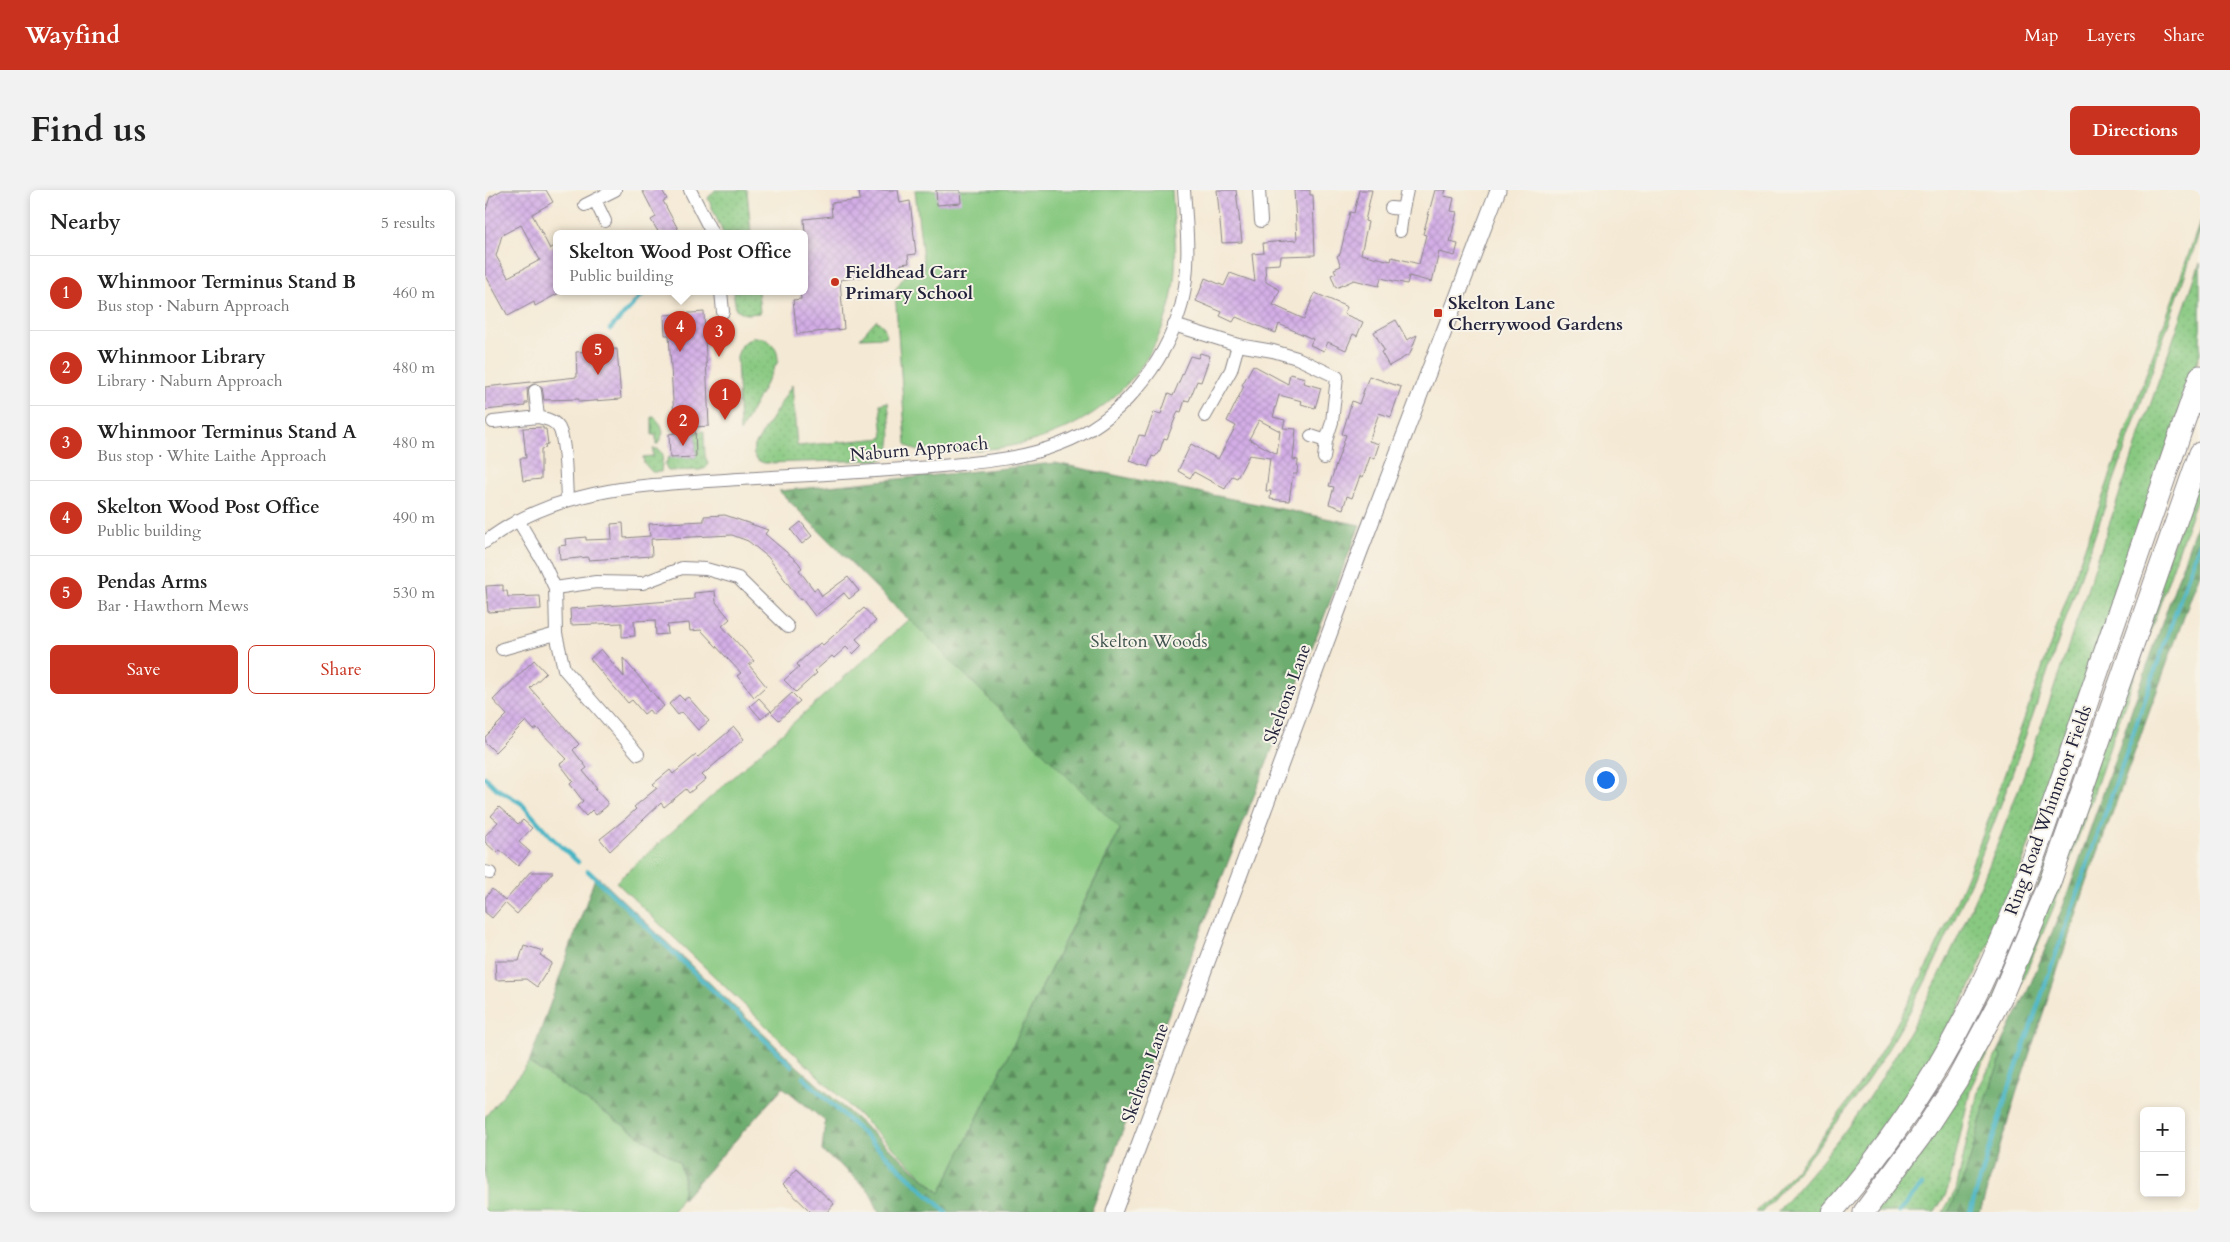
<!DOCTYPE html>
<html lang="en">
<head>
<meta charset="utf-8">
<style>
  :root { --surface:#fff; --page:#f2f2f2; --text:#222; --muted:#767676; --line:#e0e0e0; --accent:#c8321e }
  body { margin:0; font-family:Cardo,serif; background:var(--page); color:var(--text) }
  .controls { position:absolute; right:15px; bottom:15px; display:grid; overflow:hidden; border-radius:8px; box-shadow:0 2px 8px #0003 }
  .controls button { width:45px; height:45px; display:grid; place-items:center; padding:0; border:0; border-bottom:1px solid var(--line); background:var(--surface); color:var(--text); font:25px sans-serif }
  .you { position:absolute; left:1120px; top:589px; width:18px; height:18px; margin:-12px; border:4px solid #fff; border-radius:50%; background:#1a73e8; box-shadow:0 0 0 8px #1a73e833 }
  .badge { display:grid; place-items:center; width:32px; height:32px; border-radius:50%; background:var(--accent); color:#fff; font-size:16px; font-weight:700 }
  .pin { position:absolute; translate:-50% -41px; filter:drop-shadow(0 1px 2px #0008) }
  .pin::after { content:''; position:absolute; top:26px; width:18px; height:15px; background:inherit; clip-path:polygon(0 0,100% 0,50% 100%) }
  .popup { position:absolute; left:68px; top:40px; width:255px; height:65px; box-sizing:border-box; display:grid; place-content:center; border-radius:8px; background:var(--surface); filter:drop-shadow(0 1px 4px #0005); font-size:16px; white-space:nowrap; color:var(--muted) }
  .popup b { font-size:19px; color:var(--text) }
  .popup::after { content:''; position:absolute; left:50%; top:100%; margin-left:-10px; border:10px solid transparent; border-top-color:var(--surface) }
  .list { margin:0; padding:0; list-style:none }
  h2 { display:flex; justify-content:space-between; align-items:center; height:65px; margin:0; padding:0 20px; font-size:21px }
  h2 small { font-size:16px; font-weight:400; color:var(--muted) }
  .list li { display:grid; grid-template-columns:32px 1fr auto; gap:15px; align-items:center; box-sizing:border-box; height:75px; padding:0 20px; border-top:1px solid var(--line) }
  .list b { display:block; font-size:19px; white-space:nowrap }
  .list p { margin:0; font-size:16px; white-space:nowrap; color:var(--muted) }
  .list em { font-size:16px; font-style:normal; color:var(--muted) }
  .actions { display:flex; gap:10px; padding:15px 20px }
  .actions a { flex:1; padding:11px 0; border:1px solid var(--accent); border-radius:8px; text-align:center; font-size:18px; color:var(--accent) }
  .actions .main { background:var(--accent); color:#fff }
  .map { position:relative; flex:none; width:1715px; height:1022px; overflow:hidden; border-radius:8px }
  header { display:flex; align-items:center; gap:30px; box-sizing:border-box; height:70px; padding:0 25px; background:var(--accent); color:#fff }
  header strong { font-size:24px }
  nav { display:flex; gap:28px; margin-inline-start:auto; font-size:18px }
  .intro { display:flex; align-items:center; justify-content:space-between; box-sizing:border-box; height:120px; padding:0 30px }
  h1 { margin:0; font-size:35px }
  .button { padding:12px 22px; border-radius:8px; background:var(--accent); color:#fff; font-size:18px; font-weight:700 }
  main { display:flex; gap:30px; padding:0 30px }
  aside { flex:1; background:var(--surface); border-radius:8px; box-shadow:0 2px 8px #0003 }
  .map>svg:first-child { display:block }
</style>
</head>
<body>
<header>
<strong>Wayfind</strong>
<nav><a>Map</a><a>Layers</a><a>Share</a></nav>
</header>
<div class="intro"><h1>Find us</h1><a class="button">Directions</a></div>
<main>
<aside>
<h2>Nearby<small>5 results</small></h2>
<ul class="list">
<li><span class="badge">1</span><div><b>Whinmoor Terminus Stand B</b><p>Bus stop · Naburn Approach</p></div><em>460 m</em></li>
<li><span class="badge">2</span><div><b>Whinmoor Library</b><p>Library · Naburn Approach</p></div><em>480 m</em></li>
<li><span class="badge">3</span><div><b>Whinmoor Terminus Stand A</b><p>Bus stop · White Laithe Approach</p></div><em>480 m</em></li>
<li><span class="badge">4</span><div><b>Skelton Wood Post Office</b><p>Public building</p></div><em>490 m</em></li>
<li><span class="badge">5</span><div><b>Pendas Arms</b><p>Bar · Hawthorn Mews</p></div><em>530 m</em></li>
</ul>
<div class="actions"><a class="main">Save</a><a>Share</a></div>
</aside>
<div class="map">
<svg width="1715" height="1022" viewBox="0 0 1715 1022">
  <defs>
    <pattern id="grass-dots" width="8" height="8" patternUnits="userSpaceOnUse" patternTransform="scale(1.25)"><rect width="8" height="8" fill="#88c981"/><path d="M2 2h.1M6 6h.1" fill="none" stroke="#75ac70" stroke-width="1.8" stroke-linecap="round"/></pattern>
    <pattern id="forest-firs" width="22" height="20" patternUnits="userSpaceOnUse" patternTransform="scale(1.25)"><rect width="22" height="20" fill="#6ead6f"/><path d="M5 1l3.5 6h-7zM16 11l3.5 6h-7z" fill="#5a8c5c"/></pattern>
    <pattern id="building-cross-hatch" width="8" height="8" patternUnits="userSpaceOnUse" patternTransform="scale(1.25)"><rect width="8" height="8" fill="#d3aee6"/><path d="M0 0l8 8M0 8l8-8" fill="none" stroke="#b595c6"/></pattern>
  </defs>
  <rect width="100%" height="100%" fill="#f7f3e8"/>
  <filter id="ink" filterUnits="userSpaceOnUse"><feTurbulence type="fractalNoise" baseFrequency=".02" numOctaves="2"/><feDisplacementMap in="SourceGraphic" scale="10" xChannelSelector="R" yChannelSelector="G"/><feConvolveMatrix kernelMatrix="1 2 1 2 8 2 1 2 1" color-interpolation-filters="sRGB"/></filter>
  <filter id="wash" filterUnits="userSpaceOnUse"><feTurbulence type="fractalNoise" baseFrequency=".0096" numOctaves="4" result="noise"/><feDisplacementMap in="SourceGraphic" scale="20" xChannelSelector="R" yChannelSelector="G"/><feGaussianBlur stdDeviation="1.12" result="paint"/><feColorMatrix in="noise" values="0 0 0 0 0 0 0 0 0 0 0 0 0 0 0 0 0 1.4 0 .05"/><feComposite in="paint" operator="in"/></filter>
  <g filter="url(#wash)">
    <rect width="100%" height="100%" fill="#f4e9d4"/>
    <path fill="url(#grass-dots)" stroke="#55765e" d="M 230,0 L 262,0 L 266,43 L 238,43 L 223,8 Z
      M 1715,32 L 1715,41 C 1672,168 1628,293 1584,420 C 1537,555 1493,695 1425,821 C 1386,893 1335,957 1281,1017 L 1277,1022 L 1271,1022 C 1380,914 1451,774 1503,631 Z
      M 1715,73 L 1715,163 L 1536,677 L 1486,795 L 1443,875 L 1371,981 L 1336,1022 L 1292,1022 C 1320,990 1348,959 1372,924 C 1480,773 1541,582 1600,406 C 1637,295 1676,184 1715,73 Z
      M 248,101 L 273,101 L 275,123 L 261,124 L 251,119 Z
      M 391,130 L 399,137 L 402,147 L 375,148 Z
      M 268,147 C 284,147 293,156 293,171 L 255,242 L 252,166 L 257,154 Z
      M 307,195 L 312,256 L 398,248 L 395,214 L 403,212 C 404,228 412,264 395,270 L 280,273 C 271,271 267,266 269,257 Z
      M 169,226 L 176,235 L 178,243 L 173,254 L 171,254 L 171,245 L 167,245 L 167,227 Z
      M 219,241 L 220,266 L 223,273 L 221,278 L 215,280 L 183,281 L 180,274 L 184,267 L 211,267 L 210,242 Z
      M 168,259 L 173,259 L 178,264 L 176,282 L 167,282 L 159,273 L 158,267 L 168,266 Z
      M 1715,285 L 1715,300 L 1568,719 L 1532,803 L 1486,897 L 1464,995 L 1460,1006 L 1450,1022 L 1389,1022 L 1470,908 Z
      M 1513,862 L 1517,868 C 1497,909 1492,955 1476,998 C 1474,1006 1468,1014 1463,1022 L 1458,1022 L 1471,1000 L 1494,897 Z"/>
    <path fill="url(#forest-firs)" stroke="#486855" d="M 570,273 L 875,335 L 606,1022 L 394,1022 L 385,1002 L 366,984 L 337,961 L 340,931 L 298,897 L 197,1010 L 199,988 L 194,972 L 44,873 L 111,685 L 313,877 L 455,1003 L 635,640 L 294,301 Z
      M 1715,325 L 1715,383 L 1601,695 L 1531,904 L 1495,1022 L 1463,1022 C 1491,975 1493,917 1517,868 L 1513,862 L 1543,800 L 1579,714 Z"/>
    <path fill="#88c981" stroke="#55765e" d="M 430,0 L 687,0 C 689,33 693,66 688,99 C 671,198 587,256 490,260 C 471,261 435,269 421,254 L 410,100 L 419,87 L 439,78 Z
      M 424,429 L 635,639 L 455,1003 L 131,692 Z
      M 44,873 L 194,972 C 200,992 201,1005 187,1022 L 0,1022 L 0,927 Z"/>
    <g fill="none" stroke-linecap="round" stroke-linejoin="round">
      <path stroke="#49b5c5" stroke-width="4.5" d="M 125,139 L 161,101
        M 0,587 L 12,599 L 36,613 L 68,649 L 93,672
        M 103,681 L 307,876
        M 318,887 L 461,1022
        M 1414,1022 L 1437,995
        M 1485,1022 L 1521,907 L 1715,352"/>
    </g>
    <g id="blocks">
      <path fill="url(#building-cross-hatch)" fill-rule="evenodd" d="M 17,0 L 61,0 L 68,12 L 47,24 L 65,59 L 71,55 L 71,101 L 76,102 L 50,116 L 49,112 L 23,126 L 0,84 L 0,23 L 5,7 ZM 36,35 L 55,70 L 23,87 L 11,66 L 17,45 Z
        M 157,0 L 177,0 L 182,9 L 178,11 L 195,43 L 174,43 L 166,30 L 171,27 Z
        M 374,0 L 413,0 L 415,13 L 425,11 L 431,64 L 423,65 L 424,73 L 416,74 L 417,78 L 380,83 L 381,86 L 355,90 L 359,139 L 312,144 L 308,110 L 316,109 L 315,101 L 319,101 L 319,44 L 320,44 L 319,29 L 347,26 L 346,13 L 375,10 Z
        M 451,0 L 475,0 L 476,13 L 452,15 Z
        M 732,0 L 751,0 L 757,52 L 737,53 Z
        M 809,0 L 825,0 L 825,5 L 828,5 L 830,65 L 796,66 L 795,74 L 780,75 L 781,92 L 795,100 L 788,115 L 819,129 L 830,103 L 862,117 L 859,124 L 878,132 L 872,146 L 868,144 L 861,160 L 843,152 L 839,161 L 825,155 L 828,149 L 794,134 L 791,143 L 751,127 L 748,132 L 735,126 L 737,122 L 711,111 L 720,88 L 739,96 L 745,83 L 770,92 L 767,64 L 779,63 L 778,53 L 812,50 Z
        M 874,0 L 887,0 L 880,31 L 883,32 L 876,64 L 906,71 L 907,67 L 934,74 L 941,45 L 938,44 L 950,0 L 961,0 L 959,6 L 969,8 L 966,21 L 972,22 L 965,52 L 973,54 L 970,66 L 954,62 L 947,92 L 924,86 L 922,94 L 896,88 L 894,96 L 869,90 L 851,98 L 846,85 L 851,83 L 849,79 L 856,76 L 852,66 L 855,64 L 865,22 L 869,23 Z
        M 219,122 L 224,236 L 210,237 L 211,267 L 185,268 L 184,244 L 190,243 L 184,145 L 180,145 L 179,125 Z
        M 911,130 L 922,150 L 932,145 L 925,164 L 904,176 L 896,162 L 899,160 L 889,142 Z
        M 132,159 L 136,209 L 94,212 L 94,209 L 59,210 L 57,197 L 50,193 L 42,198 L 43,213 L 40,213 L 40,216 L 0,220 L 0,197 L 92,187 L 91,162 Z
        M 715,163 L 725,166 L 716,192 L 712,191 L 704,211 L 700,210 L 696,222 L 693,221 L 682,249 L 679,248 L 675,260 L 670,267 L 667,266 L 663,277 L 645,271 L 654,245 L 660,246 L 669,222 L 676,224 L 683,204 L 688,206 L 705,166 L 713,168 Z
        M 768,175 L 803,194 L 805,184 L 820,188 L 818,193 L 836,198 L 830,218 L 816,214 L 817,211 L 794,205 L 788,227 L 800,230 L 798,238 L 811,239 L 808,269 L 813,270 L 812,284 L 808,284 L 804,311 L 785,309 L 786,301 L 781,301 L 785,268 L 764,265 L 752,288 L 747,286 L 740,299 L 709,282 L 705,288 L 693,281 L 706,254 L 733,269 L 751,236 L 742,231 L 759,196 L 757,195 ZM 774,230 L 795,241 L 792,264 L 764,249 Z
        M 884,186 L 916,197 L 906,227 L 894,223 L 884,251 L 894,254 L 889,269 L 885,267 L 878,287 L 875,286 L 867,308 L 862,306 L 858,319 L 844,314 L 849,297 L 844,296 L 861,245 L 857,244 L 867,211 L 874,214 Z
        M 58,237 L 58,239 L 61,239 L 63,254 L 60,255 L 61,258 L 56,259 L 56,289 L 38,291 L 35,268 L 41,268 L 38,238 Z
        M 240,325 L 283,340 L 280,344 L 313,372 L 317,378 L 314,380 L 329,400 L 332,398 L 337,406 L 363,387 L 374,401 L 364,409 L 359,403 L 330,426 L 317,409 L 315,410 L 283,367 L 263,351 L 247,345 L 166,349 L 167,366 L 103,370 L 103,367 L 75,370 L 74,356 L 81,355 L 80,349 L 101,347 L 101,350 L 127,349 L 126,334 L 138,333 L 139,348 L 165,346 L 164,334 L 219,331 L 219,326 Z
        M 316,332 L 327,346 L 317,354 L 306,340 Z
        M 18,395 L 18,401 L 22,401 L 23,407 L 55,406 L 56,419 L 3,422 L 1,396 Z
        M 230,401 L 231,412 L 245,429 L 237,436 L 269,471 L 264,475 L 281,496 L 269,507 L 252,486 L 256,483 L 216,440 L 205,441 L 204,433 L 182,435 L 183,444 L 171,445 L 170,430 L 149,431 L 150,446 L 137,447 L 137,433 L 86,435 L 85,419 L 209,409 L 209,403 Z
        M 379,418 L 391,431 L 371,449 L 377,455 L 368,464 L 361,457 L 349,468 L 347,466 L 330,481 L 332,483 L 311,502 L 299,490 L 314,477 L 312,474 L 335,453 L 338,455 Z
        M 116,459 L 139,487 L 138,468 L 179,516 L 168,525 L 164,520 L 159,524 L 147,510 L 143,513 L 105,469 Z
        M 49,470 L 61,483 L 45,498 L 94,554 L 88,560 L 102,578 L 98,581 L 112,598 L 110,599 L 122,612 L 122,616 L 111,625 L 107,620 L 101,626 L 92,616 L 98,611 L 85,594 L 88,591 L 75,574 L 82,569 L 52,538 L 49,540 L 41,531 L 10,562 L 0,552 L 0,547 L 22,525 L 8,510 Z
        M 307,503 L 315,511 L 294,530 L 286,522 Z
        M 194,505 L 199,510 L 203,507 L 224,531 L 213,540 L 197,522 L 193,525 L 184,514 Z
        M 274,508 L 286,521 L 276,529 L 265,516 Z
        M 249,537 L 259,549 L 217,585 L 221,589 L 204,603 L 201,599 L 179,617 L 176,613 L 125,661 L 115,649 L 139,630 L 151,619 L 149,617 L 172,598 L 168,594 L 185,580 L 188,584 L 211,565 L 213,567 Z
        M 14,617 L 33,634 L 38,630 L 47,638 L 34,652 L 45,662 L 33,676 L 15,660 L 12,663 L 0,652 L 0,646 L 13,632 L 6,626 Z
        M 45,682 L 68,682 L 32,724 L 20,713 L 7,728 L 0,722 L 0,708 L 7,699 L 20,711 Z
        M 39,755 L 58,761 L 55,765 L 67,773 L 52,797 L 41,789 L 11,790 L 10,771 L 34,771 Z
        M 312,979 L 349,1014 L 342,1022 L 326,1022 L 298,995 Z"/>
    </g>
  </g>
  <g filter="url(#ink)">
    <use href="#blocks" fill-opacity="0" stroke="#8b8688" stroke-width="1"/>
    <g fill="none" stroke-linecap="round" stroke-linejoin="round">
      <defs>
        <path id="minor" d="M 205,0 L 227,43
          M 774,0 L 776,31
          M 110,10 L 120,31
          M 100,15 L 130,0
          M 906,18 L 918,19 L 915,41
          M 918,19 L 922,0
          M 236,101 L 238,122
          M 689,135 L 753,155 L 788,161 L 812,168 L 852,187 L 847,232 L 841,251
          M 720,226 L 746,180 L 753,155
          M 53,227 C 61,229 69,230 74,238 C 81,251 81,293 82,309
          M 8,232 L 53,227 L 50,201
          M 826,246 L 841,251 L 839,268
          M 33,330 L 58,372 L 70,398 L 71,444 L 79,479 L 153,564
          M 0,352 C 73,295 166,295 254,289 C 321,285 389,282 456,276 C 497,272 537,269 575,254 C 634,232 679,176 696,117 C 706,79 702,39 699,0
          M 70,398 L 111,392 L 158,393 L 197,378 L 221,379 L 253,388 L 303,437
          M 17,459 L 71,444
          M 0,682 L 5,683"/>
        <path id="tertiary" d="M 629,1022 L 874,364 L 1013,0"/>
        <path id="trunk" d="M 1347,1022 C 1405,955 1456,879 1494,799 C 1542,699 1575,592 1611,487 C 1645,386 1680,286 1715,186
          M 1379,1022 L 1435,947 L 1472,890 L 1516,808 L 1565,692 L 1715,263"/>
      </defs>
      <use href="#minor" stroke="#8b8688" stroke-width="14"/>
      <use href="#tertiary" stroke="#8b8688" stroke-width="17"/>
      <use href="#trunk" stroke="#8b8688" stroke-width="23"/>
      <use href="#minor" stroke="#fff" stroke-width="12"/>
      <use href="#tertiary" stroke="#fff" stroke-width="15"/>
      <use href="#trunk" stroke="#fff" stroke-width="21"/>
    </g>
  </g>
  <g fill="#c8321e" stroke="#f7f3e8" stroke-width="2">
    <circle cx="350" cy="92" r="5"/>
    <rect x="948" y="118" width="10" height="10" rx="2.5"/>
  </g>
  <g text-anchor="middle" stroke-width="4" stroke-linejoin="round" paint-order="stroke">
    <g font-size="18" font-weight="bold" fill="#22223b" stroke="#f7f3e8" text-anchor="start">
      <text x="360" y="88">Fieldhead Carr<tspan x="360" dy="21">Primary School</tspan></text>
      <text x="963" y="119">Skelton Lane<tspan x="963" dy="21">Cherrywood Gardens</tspan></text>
    </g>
    <g font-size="18" fill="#22223b" stroke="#f7f3e8">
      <text transform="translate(434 259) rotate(-5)" y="6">Naburn Approach</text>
      <text transform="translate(802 504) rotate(-70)" y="6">Skeltons Lane</text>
      <text transform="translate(1563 620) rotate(-70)" y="6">Ring Road Whinmoor Fields</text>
      <text transform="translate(660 883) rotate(-70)" y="6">Skeltons Lane</text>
    </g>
    <g font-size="18" fill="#415450" stroke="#f7f3e8">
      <text x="664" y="457">Skelton Woods</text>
    </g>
  </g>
</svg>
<div class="controls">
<button>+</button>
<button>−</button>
</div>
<div class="you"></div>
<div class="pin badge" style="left:240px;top:230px">1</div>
<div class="pin badge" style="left:198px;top:256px">2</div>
<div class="pin badge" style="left:234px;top:167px">3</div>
<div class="pin badge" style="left:195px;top:162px">4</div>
<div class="popup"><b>Skelton Wood Post Office</b>Public building</div>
<div class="pin badge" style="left:113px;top:185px">5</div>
</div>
</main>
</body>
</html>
